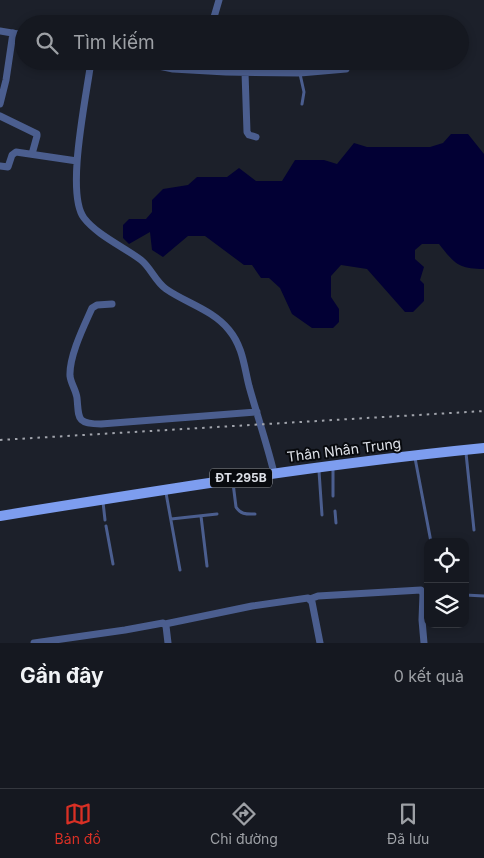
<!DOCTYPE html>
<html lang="vi">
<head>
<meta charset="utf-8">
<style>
  :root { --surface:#151820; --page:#22252d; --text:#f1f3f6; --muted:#9da0a5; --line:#34373e; --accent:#d93025 }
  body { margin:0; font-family:Inter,sans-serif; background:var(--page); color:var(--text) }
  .controls { position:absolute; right:15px; bottom:15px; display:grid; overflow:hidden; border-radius:10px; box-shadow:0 2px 8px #0003 }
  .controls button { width:45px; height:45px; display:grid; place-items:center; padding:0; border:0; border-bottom:1px solid var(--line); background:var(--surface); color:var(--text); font:25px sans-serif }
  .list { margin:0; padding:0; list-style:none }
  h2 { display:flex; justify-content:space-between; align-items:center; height:65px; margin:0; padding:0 20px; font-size:21px }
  h2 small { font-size:16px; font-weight:400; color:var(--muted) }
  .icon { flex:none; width:28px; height:28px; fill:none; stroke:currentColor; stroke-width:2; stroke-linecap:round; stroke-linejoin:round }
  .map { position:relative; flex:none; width:484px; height:643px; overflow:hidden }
  .search { position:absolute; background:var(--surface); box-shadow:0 2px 8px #0003; left:15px; right:15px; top:15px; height:55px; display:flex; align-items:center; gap:12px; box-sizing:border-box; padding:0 18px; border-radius:28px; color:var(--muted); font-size:19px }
  .sheet { height:145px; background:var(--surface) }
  nav { display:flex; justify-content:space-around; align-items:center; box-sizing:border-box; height:70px; border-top:1px solid var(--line); background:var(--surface); font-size:14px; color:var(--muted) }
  nav a { display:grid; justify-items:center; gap:2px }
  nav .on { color:var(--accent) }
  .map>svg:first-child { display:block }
</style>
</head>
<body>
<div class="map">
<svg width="484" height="643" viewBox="0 0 484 643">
  <rect width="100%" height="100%" fill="#1c202a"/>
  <path fill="#020034" d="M 451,134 L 468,134 L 484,154 L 484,269 C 458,269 454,263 439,244 L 422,244 L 415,250 L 415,259 L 424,267 L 420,280 L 424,284 L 424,301 L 413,312 L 405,312 L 367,269 L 341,265 L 331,276 L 331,297 L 339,309 L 339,322 L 333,328 L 312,328 L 292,314 L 280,288 L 269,278 L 261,278 L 252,265 L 244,265 L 205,236 L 188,236 L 163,257 L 152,250 L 150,232 L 129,244 L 123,238 L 123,225 L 129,219 L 146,219 L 152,212 L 152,200 L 163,189 L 188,185 L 197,177 L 227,177 L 239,168 L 256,181 L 282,181 L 295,160 L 324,160 L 337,164 L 354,143 L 367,147 L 430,147 L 443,143 Z"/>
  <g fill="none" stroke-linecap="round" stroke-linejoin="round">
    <path stroke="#4b5e8f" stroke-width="3" d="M 300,74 L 304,92 L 302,104
      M 466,453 L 474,530
      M 415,458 L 431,542
      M 333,469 L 333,496
      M 319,471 L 322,515
      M 233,483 L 236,507 C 241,515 247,514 255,514
      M 166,493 L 180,570
      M 103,502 L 105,520
      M 335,511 L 336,523
      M 201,516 L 207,566
      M 171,519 L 217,514
      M 106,526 L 113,564
      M 465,595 L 484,596"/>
    <path stroke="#4b5e8f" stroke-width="7" d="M 212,24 L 219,0
      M 0,31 L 24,35
      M 91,61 C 87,94 65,193 84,218 C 97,235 124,247 141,260 C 151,268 155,281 166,289 C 186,303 213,310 229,330 C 243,347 244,366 249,386 C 257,415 267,444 274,473
      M 135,61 L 173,69 L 226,72 L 300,73 L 346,69
      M 206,61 L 207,71
      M 245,72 L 247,132 L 249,135 L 256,137
      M 0,104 L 6,80 L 13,33
      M 0,116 L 37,134 L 37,136 L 32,154
      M 0,166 L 8,167 L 12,155 L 16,152 L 77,161
      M 112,304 L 97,305 L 92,308 C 84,326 69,356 70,376 C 71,384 76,390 77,398 C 79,418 76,424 101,424 L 257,412
      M 310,599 L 318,596 L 421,590 L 423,594 L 422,620 L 424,643
      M 165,624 L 252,606 L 308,598 L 312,602 L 320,643
      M 34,643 L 125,630 L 163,623 L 166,626 L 168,643"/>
    <path stroke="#7d9def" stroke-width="10" d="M 0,516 C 161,490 322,464 484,448"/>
    <path stroke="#a1a4ac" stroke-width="2" stroke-dasharray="2.5 5" stroke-linecap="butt" d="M 0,440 L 484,411"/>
  </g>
  <g text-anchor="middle" stroke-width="4" stroke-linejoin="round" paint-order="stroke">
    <rect fill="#080a0e" stroke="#9da0a6" stroke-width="1" x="210" y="468.5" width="62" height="19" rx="4"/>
    <g font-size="12" font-weight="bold" fill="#dde0e7">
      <text x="241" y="482">ĐT.295B</text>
    </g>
    <g font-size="14" fill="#dde0e7" stroke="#080a0e">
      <text transform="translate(344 450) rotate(-7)" y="5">Thân Nhân Trung</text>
    </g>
  </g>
</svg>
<div class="controls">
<button><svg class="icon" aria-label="locate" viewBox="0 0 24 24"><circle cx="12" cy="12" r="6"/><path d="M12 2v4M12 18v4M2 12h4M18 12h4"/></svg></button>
<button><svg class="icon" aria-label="layers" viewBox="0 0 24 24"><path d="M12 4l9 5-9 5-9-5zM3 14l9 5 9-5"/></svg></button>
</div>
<div class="search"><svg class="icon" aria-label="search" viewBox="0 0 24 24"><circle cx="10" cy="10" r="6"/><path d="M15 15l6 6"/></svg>Tìm kiếm</div>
</div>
<section class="sheet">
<h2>Gần đây<small>0 kết quả</small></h2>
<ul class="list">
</ul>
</section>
<nav>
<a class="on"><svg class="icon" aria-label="map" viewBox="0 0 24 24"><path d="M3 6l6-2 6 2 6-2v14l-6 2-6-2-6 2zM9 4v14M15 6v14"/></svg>Bản đồ</a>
<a><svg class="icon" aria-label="directions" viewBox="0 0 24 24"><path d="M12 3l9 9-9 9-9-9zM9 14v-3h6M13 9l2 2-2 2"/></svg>Chỉ đường</a>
<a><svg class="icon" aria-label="saved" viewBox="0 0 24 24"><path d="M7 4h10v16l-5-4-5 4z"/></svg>Đã lưu</a>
</nav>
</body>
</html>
